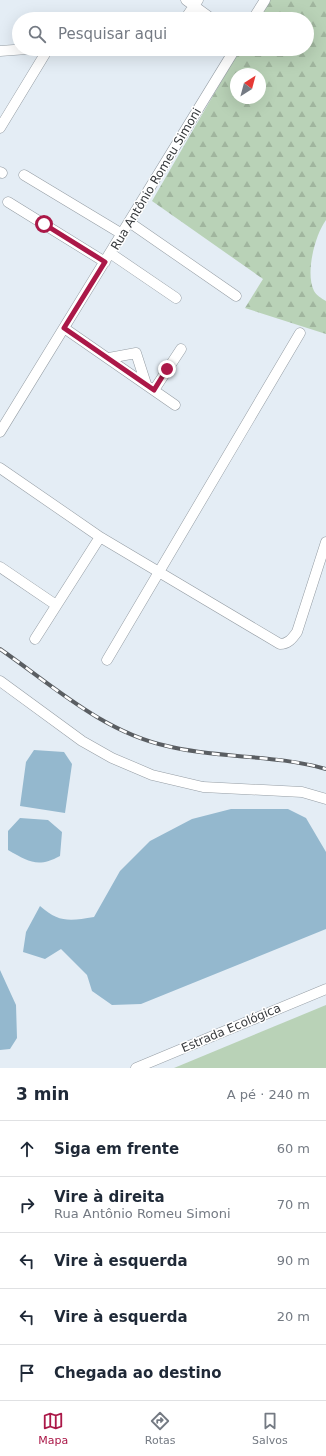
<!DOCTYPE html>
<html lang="pt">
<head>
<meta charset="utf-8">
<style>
  :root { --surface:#fff; --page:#f6f6f7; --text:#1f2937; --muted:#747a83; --line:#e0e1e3; --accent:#ab1848 }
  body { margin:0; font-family:"DejaVu Sans",sans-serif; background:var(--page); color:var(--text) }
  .compass { position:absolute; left:230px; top:68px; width:36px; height:36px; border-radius:50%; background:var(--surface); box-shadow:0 4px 16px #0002; rotate:36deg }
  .stop { position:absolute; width:12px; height:12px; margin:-9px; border:3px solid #ab1848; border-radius:50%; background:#fff }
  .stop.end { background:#ab1848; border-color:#fff; box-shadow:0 1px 4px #0008 }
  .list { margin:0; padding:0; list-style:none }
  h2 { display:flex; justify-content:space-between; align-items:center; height:52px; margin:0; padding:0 16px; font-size:17px }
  h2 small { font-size:13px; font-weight:400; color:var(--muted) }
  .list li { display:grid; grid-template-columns:26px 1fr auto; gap:12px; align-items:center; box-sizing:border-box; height:56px; padding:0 16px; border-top:1px solid var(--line) }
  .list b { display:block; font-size:15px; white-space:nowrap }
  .list p { margin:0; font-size:13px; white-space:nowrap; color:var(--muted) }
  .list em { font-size:13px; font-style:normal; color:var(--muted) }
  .icon { flex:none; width:22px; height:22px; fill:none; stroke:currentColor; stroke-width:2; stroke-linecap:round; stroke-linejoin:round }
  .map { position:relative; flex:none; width:326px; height:1068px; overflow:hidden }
  .search { position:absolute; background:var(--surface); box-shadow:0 4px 16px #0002; left:12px; right:12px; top:12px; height:44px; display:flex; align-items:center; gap:10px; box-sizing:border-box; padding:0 14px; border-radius:22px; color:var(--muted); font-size:15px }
  .sheet { height:332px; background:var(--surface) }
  nav { display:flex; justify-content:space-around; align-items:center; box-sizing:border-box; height:56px; border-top:1px solid var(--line); background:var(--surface); font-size:11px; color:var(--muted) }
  nav a { display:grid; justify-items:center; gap:2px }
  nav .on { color:var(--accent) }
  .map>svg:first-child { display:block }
</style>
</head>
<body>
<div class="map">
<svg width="326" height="1068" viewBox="0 0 326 1068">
  <defs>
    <pattern id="forest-firs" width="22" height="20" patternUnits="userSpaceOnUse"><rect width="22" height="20" fill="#b9d2b7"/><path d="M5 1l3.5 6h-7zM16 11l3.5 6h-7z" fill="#a0b59e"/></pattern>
  </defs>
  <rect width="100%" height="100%" fill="#e4edf5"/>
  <path fill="url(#forest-firs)" fill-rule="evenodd" d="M 269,0 L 326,0 L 326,220 C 315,235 305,273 314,291 C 317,296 321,298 326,301 L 326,334 L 245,308 L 263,279 L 152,201 L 240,49 L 307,49 L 307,19 L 258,19 ZM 236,74 L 260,74 L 260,98 L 236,98 Z"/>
  <path fill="#b9d2b7" d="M 326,1005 L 326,1068 L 174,1068 Z"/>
  <path fill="#94b8ce" d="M 34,750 L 64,752 L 72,764 L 65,813 L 20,806 L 26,762 Z
    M 231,809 L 288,809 L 306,818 L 326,852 L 326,929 L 141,1004 L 112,1005 L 92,991 L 87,975 L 61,949 L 45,959 L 23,952 L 26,932 L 40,906 C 59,923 70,921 94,917 L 120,871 L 150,841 L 192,819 Z
    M 20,818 L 48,820 L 62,832 L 60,856 C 38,868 29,862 8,850 L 8,831 Z
    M 0,970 L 16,1005 L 17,1038 L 10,1049 L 0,1050 Z"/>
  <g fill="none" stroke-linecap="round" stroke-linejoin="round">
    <defs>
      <path id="minor" d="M 186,0 L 212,19
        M 185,19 L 198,0
        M 253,19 L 265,0
        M 0,51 L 27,49
        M 0,128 L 48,49
        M 0,172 L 2,173
        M 24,175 L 122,234
        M 8,202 L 105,262
        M 129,222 L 236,296
        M 110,253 L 176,298
        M 64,328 L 175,405
        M 109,358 L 136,353 L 146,384
        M 154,390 L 181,349
        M 0,432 L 235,49
        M 0,468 L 100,537 L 280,644 C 288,644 292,639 297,632 L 326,542
        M 0,567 L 56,605
        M 35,639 L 100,537
        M 107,660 L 300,333
        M 0,681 L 82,741 L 112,758 L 152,775 L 203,787 L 302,792 L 326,799
        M 136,1068 L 326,989"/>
    </defs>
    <use href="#minor" stroke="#959da4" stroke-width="11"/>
    <use href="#minor" stroke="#fff" stroke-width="10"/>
    <defs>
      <path id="rail" d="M 0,649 C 52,685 103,732 167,746 C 219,759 274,754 326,769"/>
    </defs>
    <use href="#rail" stroke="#5a5e62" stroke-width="4"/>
    <use href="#rail" stroke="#fff" stroke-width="2.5" stroke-dasharray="8" stroke-linecap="butt"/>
  </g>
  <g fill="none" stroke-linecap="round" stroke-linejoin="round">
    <path stroke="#ab1848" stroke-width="5" d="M 44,224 L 105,262 L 64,328 L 154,390 L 167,369"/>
  </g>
  <g text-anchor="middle" stroke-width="3" stroke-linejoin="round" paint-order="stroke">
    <g font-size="12" fill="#36393c" stroke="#fff">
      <text transform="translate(156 179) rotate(-59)" y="4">Rua Antônio Romeu Simoni</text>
      <text transform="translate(231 1028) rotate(-23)" y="4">Estrada Ecológica</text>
    </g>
  </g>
</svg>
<svg class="compass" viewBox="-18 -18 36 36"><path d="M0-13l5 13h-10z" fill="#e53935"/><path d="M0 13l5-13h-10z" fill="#747a83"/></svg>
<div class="stop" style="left:44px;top:224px"></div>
<div class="stop end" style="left:167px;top:369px"></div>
<div class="search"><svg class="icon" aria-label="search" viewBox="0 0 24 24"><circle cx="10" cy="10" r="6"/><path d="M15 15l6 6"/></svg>Pesquisar aqui</div>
</div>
<section class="sheet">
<h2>3 min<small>A pé · 240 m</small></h2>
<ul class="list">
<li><svg class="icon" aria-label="ahead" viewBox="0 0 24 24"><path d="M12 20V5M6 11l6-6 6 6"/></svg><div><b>Siga em frente</b></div><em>60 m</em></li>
<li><svg class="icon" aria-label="right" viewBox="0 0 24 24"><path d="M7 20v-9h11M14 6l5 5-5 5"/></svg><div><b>Vire à direita</b><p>Rua Antônio Romeu Simoni</p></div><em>70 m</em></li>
<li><svg class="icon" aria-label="left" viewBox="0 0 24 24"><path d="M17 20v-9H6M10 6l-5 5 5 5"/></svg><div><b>Vire à esquerda</b></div><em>90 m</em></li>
<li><svg class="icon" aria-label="left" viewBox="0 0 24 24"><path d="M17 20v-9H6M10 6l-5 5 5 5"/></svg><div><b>Vire à esquerda</b></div><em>20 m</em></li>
<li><svg class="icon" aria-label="arrive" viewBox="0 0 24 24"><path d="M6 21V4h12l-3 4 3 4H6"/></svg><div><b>Chegada ao destino</b></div></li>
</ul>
</section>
<nav>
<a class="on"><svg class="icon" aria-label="map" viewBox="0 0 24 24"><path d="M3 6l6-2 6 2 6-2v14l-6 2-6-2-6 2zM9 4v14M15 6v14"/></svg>Mapa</a>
<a><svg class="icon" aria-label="directions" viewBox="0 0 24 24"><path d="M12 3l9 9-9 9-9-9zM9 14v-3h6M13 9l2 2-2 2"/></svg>Rotas</a>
<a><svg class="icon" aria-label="saved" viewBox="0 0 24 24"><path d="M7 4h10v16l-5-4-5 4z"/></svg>Salvos</a>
</nav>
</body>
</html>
